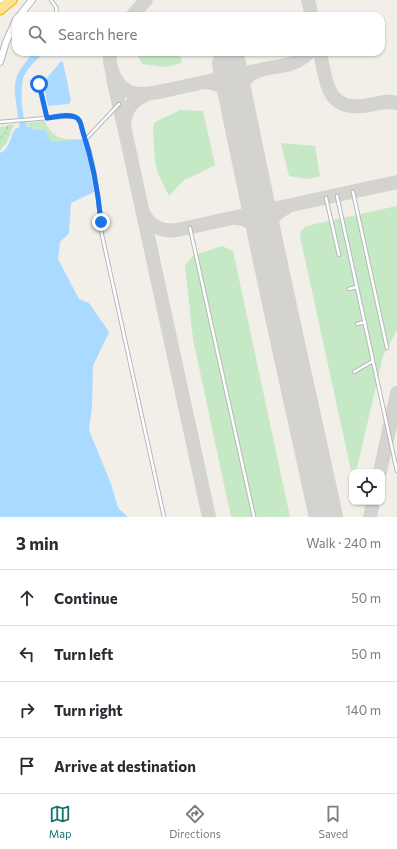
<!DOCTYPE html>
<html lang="en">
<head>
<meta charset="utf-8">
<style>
  :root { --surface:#fff; --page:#f7f7f7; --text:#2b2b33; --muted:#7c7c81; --line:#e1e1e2; --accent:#0f766e }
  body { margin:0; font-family:Commissioner,sans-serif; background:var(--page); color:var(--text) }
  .controls { position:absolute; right:12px; bottom:12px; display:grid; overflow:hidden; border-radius:8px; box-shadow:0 1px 3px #0004 }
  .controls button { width:36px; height:36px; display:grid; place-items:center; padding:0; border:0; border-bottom:1px solid var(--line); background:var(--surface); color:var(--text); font:20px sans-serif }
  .stop { position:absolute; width:12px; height:12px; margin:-9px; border:3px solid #1a73e8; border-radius:50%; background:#fff }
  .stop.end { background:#1a73e8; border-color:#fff; box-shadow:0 1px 4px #0008 }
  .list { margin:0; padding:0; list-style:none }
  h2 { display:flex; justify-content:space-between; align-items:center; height:52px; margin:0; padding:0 16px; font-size:17px }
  h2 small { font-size:13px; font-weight:400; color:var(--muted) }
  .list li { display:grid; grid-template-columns:26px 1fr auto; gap:12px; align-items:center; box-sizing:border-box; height:56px; padding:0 16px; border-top:1px solid var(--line) }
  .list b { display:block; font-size:15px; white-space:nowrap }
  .list em { font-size:13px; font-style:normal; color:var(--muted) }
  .icon { flex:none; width:22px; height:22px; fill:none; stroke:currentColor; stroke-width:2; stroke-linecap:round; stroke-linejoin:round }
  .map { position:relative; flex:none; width:397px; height:517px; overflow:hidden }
  .search { position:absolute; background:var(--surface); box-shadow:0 1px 3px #0004; left:12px; right:12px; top:12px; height:44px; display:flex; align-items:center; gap:10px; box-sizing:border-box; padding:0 14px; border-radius:12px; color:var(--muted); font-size:15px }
  .sheet { height:276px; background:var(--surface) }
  nav { display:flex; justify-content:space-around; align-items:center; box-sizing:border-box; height:56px; border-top:1px solid var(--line); background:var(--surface); font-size:11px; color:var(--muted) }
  nav a { display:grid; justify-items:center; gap:2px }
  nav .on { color:var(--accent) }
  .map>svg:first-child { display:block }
</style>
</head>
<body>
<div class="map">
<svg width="397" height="517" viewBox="0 0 397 517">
  <rect width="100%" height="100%" fill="#f1efe8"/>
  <path fill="#c5e8c5" d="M 138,52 L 179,52 L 182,63 L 166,67 L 142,64 L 137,55 Z
    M 180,110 L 203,111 L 215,165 L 189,178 L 185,179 L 169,196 L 159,176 L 155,163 L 153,127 L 155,122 Z
    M 45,121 C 53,141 66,140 84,139 L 87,155 L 53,146 L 32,127 L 30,127 L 25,123 Z
    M 14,124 L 7,142 L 0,151 L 0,127 Z
    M 281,143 L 315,146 L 320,176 L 309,179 L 289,176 Z
    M 397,206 L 397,330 L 383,356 L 356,472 L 352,472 L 352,475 L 300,236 L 301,231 L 306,226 Z
    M 222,246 L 233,251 L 290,517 L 231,517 L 193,339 L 185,265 L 194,255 Z"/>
  <path fill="#aadaff" d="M 34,52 L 44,52 C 38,59 28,67 24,76 C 20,85 21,120 28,127 L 32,127 L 34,130 L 45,130 L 50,141 L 54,142 L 84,139 L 94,192 L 71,203 L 69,233 L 60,242 L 58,259 L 79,299 L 89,303 L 109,332 L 93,366 L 92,406 L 89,430 L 111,484 L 118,508 L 128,517 L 0,517 L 0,153 C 10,149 10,137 15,129 L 20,127 C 18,122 18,115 17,109 C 12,79 15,74 34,52 Z
    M 61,61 L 63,62 L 71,100 L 69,104 L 48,106 L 43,83 Z"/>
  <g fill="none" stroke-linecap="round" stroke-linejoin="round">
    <path stroke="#d4d3d0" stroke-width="14" d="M 308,0 L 312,16
      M 132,16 L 146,0
      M 110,52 C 109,59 111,70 114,76 C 126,101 146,94 168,90 C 180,87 192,85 204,82 C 222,83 227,89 237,103
      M 320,52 C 327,85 327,113 370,105 C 379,103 387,100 397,103
      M 113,78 L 123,122
      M 209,81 L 255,71
      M 145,95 C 131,101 125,111 124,126 L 209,517
      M 237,103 C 244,51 284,80 309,52
      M 144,214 C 151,227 163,232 177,230 L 397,182
      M 237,218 C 252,220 260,228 266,241
      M 266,241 C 268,226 271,215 286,208
      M 380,472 L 397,393
      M 370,517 L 373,502"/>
    <path stroke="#d4d3d0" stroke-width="34" d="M 229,64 C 259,215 293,366 326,517"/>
    <defs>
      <path id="service" d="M 51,0 L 56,7 L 57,16
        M 0,2 L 3,0
        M 39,84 L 47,118
        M 0,122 L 71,116 C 74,117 77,117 79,120 C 81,123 82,128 83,132 C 96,164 98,200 102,235 L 164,517
        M 86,139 L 119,104
        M 353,192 L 387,348
        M 337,196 L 397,471
        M 326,198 L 339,255
        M 190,228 L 254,517
        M 349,289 L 357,287
        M 357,324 L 365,322
        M 354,372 L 373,361"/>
      <path id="tertiary" d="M 19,16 L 32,0
        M 0,62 L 6,42 L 16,20"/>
      <path id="motorway" d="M 0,10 L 12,0"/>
    </defs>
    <use href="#service" stroke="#b5b8bc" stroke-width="4.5"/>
    <use href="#tertiary" stroke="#b5b8bc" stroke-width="8"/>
    <use href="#motorway" stroke="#f9ab00" stroke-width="11"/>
    <path stroke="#9cc7a9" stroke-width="1" stroke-dasharray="4 2" stroke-linecap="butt" d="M 0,139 L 6,132 L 8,126"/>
    <use href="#service" stroke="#fff" stroke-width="2.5"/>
    <use href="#tertiary" stroke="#fff" stroke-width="6"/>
    <use href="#motorway" stroke="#fde293" stroke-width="9"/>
  </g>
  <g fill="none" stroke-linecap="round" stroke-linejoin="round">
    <path stroke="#1a73e8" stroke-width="5" d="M 39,84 L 47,118 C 55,117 70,113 77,118 C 81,121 81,125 82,129 C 92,159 98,190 101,222"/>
  </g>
</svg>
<div class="controls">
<button><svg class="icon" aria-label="locate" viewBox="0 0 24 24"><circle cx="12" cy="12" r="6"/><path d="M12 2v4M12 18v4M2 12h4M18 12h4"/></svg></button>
</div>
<div class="stop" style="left:39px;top:84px"></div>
<div class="stop end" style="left:101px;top:222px"></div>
<div class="search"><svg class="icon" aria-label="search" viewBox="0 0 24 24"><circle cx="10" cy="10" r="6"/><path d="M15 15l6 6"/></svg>Search here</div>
</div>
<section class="sheet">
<h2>3 min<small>Walk · 240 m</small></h2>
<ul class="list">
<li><svg class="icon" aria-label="ahead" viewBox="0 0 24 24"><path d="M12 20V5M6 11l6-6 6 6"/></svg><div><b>Continue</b></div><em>50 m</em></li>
<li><svg class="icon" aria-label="left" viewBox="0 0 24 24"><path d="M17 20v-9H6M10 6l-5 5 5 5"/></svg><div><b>Turn left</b></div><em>50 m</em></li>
<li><svg class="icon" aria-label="right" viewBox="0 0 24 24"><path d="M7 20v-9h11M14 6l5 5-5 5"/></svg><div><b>Turn right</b></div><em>140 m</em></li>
<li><svg class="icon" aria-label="arrive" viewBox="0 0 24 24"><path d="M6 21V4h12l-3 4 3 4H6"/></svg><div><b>Arrive at destination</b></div></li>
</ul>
</section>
<nav>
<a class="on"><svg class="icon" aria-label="map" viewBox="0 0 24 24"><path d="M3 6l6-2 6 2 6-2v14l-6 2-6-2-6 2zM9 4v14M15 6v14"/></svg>Map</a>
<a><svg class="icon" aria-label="directions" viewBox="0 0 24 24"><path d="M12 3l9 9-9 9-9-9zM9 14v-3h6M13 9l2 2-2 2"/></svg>Directions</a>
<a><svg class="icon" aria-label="saved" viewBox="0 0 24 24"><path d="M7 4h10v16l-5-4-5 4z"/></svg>Saved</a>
</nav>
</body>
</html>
